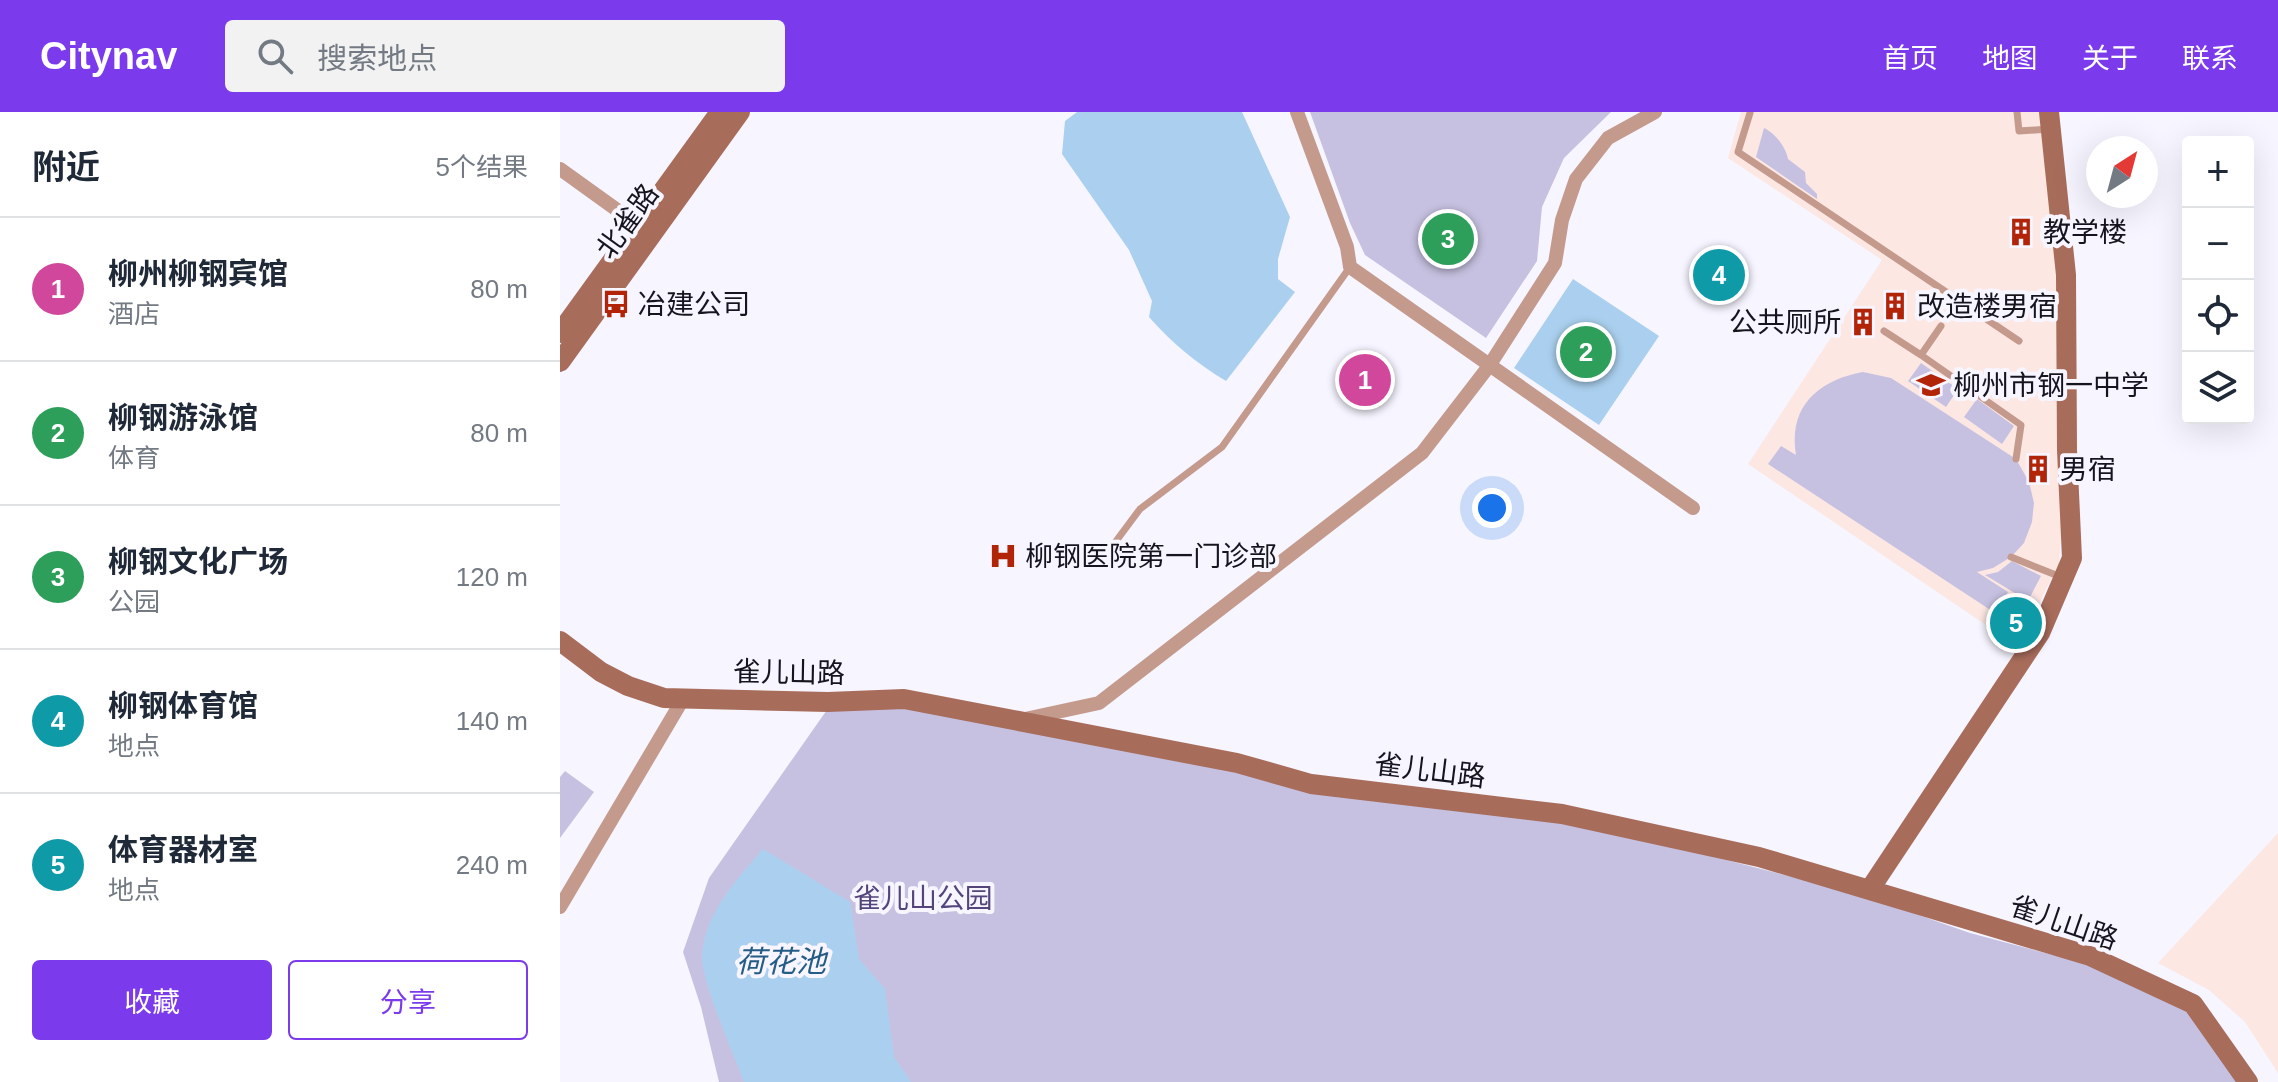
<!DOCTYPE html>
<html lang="zh">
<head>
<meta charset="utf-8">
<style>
  :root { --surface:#fff; --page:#f2f2f3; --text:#1f2937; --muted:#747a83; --line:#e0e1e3; --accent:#7c3aed }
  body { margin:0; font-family:Arial,"Noto Sans SC",sans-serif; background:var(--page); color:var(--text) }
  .controls { position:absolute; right:24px; top:24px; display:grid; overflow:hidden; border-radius:8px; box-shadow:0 8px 32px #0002 }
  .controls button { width:72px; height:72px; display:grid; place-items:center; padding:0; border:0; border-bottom:2px solid var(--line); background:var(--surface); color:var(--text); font:40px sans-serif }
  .compass { position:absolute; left:1526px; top:24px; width:72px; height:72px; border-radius:50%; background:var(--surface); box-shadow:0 8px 32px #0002; rotate:36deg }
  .you { position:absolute; left:932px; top:396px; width:28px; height:28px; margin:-20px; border:6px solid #fff; border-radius:50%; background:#1a73e8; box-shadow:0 0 0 12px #1a73e833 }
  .badge { display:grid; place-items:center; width:52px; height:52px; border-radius:50%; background:var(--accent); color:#fff; font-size:26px; font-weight:700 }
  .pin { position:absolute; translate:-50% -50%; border:4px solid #fff; box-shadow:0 2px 8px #0006 }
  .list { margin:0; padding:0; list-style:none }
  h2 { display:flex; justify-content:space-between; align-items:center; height:104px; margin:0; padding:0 32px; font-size:34px }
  h2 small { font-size:26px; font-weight:400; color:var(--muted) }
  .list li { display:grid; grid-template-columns:52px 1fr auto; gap:24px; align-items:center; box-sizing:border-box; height:144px; padding:0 32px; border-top:2px solid var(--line) }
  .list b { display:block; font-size:30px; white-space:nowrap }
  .list p { margin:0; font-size:26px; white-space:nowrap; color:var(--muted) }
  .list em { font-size:26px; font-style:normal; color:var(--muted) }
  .actions { display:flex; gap:16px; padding:24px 32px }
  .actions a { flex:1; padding:18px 0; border:2px solid var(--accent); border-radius:8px; text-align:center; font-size:28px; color:var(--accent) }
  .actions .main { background:var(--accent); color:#fff }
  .icon { flex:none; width:44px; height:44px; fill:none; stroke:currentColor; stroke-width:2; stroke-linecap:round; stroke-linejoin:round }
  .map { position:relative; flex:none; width:1718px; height:970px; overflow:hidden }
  header { display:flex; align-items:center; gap:48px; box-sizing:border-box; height:112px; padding:0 40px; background:var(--accent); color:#fff }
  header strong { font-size:38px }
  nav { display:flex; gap:44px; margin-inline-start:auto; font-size:28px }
  .search { width:560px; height:72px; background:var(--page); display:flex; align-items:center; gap:20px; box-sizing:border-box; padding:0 28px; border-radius:8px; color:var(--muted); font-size:30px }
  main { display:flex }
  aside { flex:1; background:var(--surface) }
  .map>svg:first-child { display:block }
</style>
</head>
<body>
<header>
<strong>Citynav</strong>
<div class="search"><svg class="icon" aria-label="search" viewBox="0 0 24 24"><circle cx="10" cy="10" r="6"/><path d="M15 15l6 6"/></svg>搜索地点</div>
<nav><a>首页</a><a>地图</a><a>关于</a><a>联系</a></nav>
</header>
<main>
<aside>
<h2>附近<small>5个结果</small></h2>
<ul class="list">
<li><span class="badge" style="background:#d1479c">1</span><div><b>柳州柳钢宾馆</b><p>酒店</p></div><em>80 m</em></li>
<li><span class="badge" style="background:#2e9e5b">2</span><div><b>柳钢游泳馆</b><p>体育</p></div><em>80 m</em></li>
<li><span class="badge" style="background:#2e9e5b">3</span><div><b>柳钢文化广场</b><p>公园</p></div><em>120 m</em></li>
<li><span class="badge" style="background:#0f9aa8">4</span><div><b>柳钢体育馆</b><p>地点</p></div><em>140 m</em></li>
<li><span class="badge" style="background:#0f9aa8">5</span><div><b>体育器材室</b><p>地点</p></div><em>240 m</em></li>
</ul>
<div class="actions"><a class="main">收藏</a><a>分享</a></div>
</aside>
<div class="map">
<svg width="1718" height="970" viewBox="0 0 1718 970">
  <rect width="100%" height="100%" fill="#f7f5ff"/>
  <path fill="#fce7e3" d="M 1181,0 L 1480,0 L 1501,194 L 1503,392 L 1499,452 L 1457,534 L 1188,352 L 1322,148 L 1168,46 Z
    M 1718,721 L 1718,961 L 1685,910 L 1649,878 L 1598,851 Z"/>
  <path fill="#c7c1e1" d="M 750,0 L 1051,0 L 1004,46 L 982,95 L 977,149 L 926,226 L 805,143 L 790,111 Z
    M 1204,16 C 1215,21 1226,35 1228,47 L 1245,60 L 1246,71 L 1257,82 L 1257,87 L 1196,45 Z
    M 1361,251 L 1398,277 L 1386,295 L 1348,269 Z
    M 1303,260 L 1331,266 L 1456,347 L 1469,370 L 1474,391 L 1472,410 L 1464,431 L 1451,445 L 1433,456 L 1417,460 L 1448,480 L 1435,501 L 1208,352 L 1221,334 L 1236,343 C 1228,295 1258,268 1303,260 Z
    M 1417,287 L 1454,314 L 1442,332 L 1404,305 Z
    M 1452,449 L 1481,464 L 1468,489 L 1425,463 L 1438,460 Z
    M 269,595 L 347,597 L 1002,706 L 1299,782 L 1410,821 L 1527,852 L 1631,899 L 1681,970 L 159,970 L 141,895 L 123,840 L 149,766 Z
    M 5,659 L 34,680 L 0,726 L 0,665 Z"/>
  <path fill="#abd0ef" d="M 517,0 L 682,0 L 730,105 L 718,147 L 718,167 L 735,180 L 666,269 C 636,251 612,231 589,205 L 592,189 L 569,138 L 502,42 L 505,9 Z
    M 1013,167 L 1099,224 L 1039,313 L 954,256 Z
    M 203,737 L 290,790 L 299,847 L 325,877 L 334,945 L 351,970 L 184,970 C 174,942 140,868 142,842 C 146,800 177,767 203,737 Z"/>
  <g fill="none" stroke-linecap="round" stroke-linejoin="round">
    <path stroke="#c49a8d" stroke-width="7" d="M 1457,0 L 1459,19 L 1489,17
      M 1190,1 L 1178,40 L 1459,229
      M 1381,214 L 1361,243 L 1461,313 L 1456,347
      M 1324,219 L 1361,243
      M 1451,445 L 1501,465
      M 542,448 L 580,397 L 662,335 L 790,155"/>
    <path stroke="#c49a8d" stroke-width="14" d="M 737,0 L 787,135 L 790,155 L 1133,396
      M 0,57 L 78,113
      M 465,607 L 539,591 L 862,341 L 929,254 L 995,151 L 1002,108 L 1016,67 L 1048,26 L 1095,0
      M 0,795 L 123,587"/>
    <path stroke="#a86c5b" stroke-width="20" d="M 0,221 L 160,0
      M 0,250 L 180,0
      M 0,529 L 41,560 L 68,574 L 104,586 L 268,590 L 344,587 L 677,651 L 751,672 L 1002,702 L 1199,745 L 1530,844 L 1633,892 L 1688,970
      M 1310,777 L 1480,521 L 1512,446 L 1507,338 L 1506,163 L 1489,0"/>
  </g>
  <defs>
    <symbol id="building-bare" viewBox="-9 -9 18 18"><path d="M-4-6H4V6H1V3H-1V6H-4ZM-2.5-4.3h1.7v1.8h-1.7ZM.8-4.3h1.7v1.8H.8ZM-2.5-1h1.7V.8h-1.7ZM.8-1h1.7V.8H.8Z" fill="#b12407" stroke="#f7f5ff" stroke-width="2.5" paint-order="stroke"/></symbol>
    <symbol id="bus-bare" viewBox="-9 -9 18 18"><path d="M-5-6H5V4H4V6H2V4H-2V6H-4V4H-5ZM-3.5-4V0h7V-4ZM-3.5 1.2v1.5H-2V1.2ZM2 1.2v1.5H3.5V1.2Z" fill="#b12407" stroke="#f7f5ff" stroke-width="2.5" paint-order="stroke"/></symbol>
    <symbol id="school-bare" viewBox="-9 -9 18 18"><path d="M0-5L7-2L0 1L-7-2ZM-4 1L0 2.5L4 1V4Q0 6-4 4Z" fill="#b12407" stroke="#f7f5ff" stroke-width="2.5" paint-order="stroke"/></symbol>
    <symbol id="hospital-bare" viewBox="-9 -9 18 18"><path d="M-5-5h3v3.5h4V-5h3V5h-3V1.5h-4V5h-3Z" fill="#b12407" stroke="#f7f5ff" stroke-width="2.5" paint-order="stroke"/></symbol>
  </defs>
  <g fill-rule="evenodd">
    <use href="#building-bare" x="1441" y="100" width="40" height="40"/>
    <use href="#bus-bare" x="36" y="172" width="40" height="40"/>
    <use href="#building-bare" x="1315" y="174" width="40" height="40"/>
    <use href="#building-bare" x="1283" y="190" width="40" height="40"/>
    <use href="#school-bare" x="1351" y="253" width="40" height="40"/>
    <use href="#building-bare" x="1458" y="337" width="40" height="40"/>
    <use href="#hospital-bare" x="423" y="424" width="40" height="40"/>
  </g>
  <g text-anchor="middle" stroke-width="8" stroke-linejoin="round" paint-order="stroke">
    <g font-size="28" fill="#16141c" stroke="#f7f5ff">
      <text transform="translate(67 109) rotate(-54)" y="10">北雀路</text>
      <text transform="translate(229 560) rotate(1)" y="10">雀儿山路</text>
      <text transform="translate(870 658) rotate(7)" y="10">雀儿山路</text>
      <text transform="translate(1504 810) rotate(19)" y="10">雀儿山路</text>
    </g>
    <g font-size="28" fill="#16141c" stroke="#f7f5ff" text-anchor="start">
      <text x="1483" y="130">教学楼</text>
      <text x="78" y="202">冶建公司</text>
      <text x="1357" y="204">改造楼男宿</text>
      <text x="1281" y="220" text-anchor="end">公共厕所</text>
      <text x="1393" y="283">柳州市钢一中学</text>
      <text x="1500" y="367">男宿</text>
      <text x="465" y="454">柳钢医院第一门诊部</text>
    </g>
    <g font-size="28" fill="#53457c" stroke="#f7f5ff">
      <text x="363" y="796">雀儿山公园</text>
    </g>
    <g font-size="30" font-style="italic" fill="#245c85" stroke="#f7f5ff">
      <text x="221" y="860">荷花池</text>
    </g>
  </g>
</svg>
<div class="controls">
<button>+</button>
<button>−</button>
<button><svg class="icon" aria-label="locate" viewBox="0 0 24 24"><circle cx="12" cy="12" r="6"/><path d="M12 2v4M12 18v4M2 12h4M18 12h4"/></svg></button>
<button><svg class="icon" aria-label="layers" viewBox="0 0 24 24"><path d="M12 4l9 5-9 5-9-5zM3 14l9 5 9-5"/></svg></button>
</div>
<svg class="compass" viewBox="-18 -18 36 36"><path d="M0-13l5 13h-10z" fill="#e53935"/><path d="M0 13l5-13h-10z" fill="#747a83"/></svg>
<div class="you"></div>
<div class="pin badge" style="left:805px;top:268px;background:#d1479c">1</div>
<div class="pin badge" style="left:1026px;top:240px;background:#2e9e5b">2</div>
<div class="pin badge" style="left:888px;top:127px;background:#2e9e5b">3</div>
<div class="pin badge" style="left:1159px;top:163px;background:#0f9aa8">4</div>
<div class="pin badge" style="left:1456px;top:511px;background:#0f9aa8">5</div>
</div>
</main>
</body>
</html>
